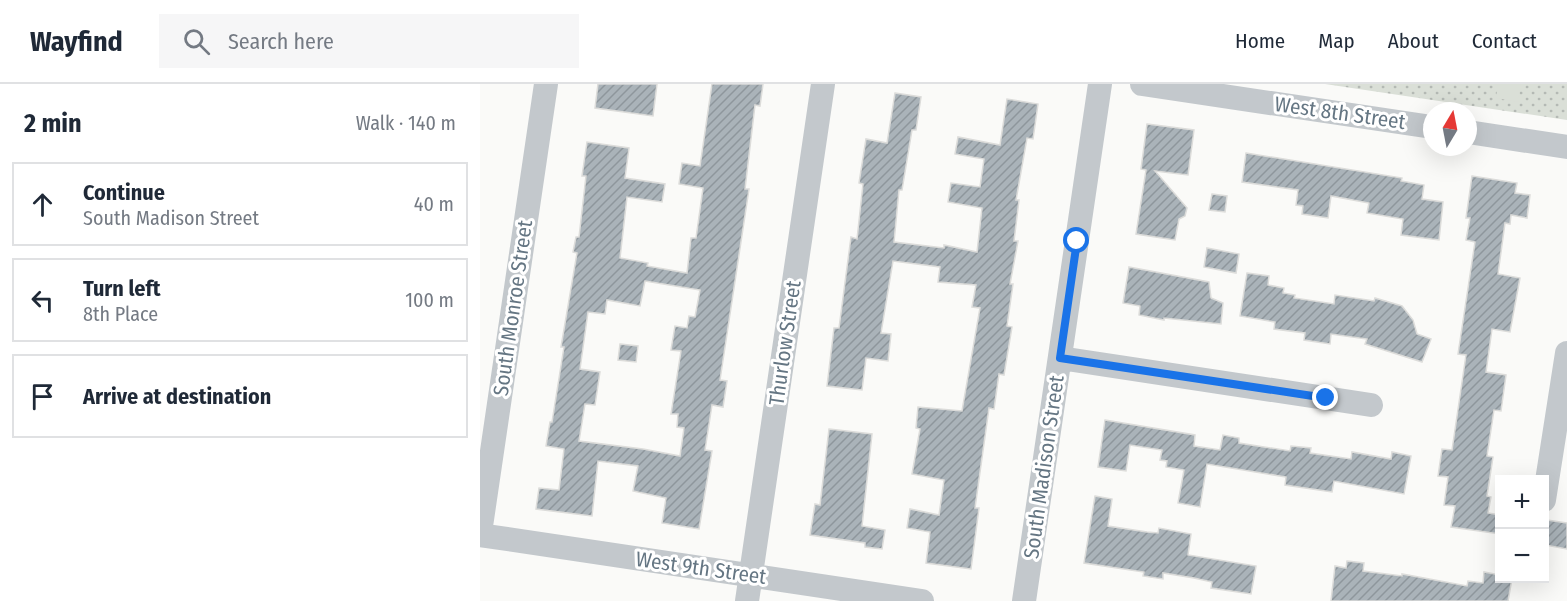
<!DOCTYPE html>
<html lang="en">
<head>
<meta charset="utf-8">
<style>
  :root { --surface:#fff; --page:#f6f6f7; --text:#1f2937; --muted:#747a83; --line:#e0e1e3 }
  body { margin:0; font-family:"Fira Sans Condensed",sans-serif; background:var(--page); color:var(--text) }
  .controls { position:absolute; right:18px; bottom:18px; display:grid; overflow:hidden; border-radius:0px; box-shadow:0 6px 24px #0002 }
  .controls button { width:54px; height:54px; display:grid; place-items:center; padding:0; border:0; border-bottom:2px solid var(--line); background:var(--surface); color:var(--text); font:30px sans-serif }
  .compass { position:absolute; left:943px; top:18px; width:54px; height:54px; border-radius:50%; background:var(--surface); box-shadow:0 6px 24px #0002; rotate:10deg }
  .stop { position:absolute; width:18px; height:18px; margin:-14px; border:4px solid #1a73e8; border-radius:50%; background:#fff }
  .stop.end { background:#1a73e8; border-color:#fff; box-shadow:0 2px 6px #0008 }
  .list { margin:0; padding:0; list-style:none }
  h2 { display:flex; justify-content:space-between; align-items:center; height:78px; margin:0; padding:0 24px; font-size:26px }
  h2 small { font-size:20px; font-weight:400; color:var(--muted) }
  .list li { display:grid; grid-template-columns:39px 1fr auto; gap:18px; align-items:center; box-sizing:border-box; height:84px; margin:0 12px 12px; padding:0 12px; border:2px solid var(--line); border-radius:0px }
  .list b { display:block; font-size:22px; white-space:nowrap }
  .list p { margin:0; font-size:20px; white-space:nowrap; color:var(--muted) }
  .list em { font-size:20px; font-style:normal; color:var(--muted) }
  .icon { flex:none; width:33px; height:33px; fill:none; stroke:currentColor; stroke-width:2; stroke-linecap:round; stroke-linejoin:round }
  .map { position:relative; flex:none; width:1087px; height:517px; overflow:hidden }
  header { display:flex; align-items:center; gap:36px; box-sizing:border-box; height:84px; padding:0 30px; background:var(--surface); border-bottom:2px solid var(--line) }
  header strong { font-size:28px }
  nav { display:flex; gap:33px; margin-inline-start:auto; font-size:21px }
  .search { width:420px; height:54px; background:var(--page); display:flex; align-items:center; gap:15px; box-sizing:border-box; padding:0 21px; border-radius:0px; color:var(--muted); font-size:22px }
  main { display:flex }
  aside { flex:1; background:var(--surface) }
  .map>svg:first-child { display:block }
</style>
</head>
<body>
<header>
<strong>Wayfind</strong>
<div class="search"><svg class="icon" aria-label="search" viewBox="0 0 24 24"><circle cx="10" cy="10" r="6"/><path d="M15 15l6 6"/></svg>Search here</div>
<nav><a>Home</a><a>Map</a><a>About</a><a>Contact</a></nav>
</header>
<main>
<aside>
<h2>2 min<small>Walk · 140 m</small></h2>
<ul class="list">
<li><svg class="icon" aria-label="ahead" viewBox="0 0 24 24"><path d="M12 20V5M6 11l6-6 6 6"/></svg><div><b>Continue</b><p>South Madison Street</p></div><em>40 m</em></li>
<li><svg class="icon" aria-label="left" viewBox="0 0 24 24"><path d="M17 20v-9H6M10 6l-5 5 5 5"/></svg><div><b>Turn left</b><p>8th Place</p></div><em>100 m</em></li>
<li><svg class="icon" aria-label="arrive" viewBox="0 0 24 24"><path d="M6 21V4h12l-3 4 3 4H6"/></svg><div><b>Arrive at destination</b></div></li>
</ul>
</aside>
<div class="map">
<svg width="1087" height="517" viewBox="0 0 1087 517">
  <defs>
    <pattern id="park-dots" width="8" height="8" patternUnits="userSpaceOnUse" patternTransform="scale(1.5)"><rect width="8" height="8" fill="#dadfd7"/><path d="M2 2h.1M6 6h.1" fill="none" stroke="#b4b9b4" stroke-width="1.8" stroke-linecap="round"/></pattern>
    <pattern id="building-hatch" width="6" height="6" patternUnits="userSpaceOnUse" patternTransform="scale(1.5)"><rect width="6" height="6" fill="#aab3b9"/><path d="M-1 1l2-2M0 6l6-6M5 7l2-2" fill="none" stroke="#8e969c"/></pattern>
  </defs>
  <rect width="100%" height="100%" fill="#fafaf8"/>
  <path fill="url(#park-dots)" d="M 845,0 L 1087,0 L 1087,36 Z"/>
  <path fill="#dadfd7" d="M 1018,0 L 1041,0 L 1038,18 L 1016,14 Z"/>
  <path fill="url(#building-hatch)" stroke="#dcdcda" stroke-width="1.5" fill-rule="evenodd" d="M 118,0 L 177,0 L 173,32 L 115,24 Z
    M 232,0 L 283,0 L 280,22 L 275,21 L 265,105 L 269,105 L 240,296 L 247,297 L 243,323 L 232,321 L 225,366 L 232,367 L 219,445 L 182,439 L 186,414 L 153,407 L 158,382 L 118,377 L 112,432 L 56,425 L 59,404 L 79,406 L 84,365 L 66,362 L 70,338 L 72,338 L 84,263 L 81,263 L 97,169 L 93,168 L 96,153 L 99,153 L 106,92 L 102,92 L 107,58 L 149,64 L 145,94 L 185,100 L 182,118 L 147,113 L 140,174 L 168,179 L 167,182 L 207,189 L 211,154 L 216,154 L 223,104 L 199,100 L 202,79 L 220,82 ZM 165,197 L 220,206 L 215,233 L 209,232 L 207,244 L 195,242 L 191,266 L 201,267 L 191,330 L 198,330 L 197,343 L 204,344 L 200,372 L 163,365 L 99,357 L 105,320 L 115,321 L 120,288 L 100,285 L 108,228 L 125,230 L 127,216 L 160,222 Z
    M 415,9 L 441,13 L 436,46 L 432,46 L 422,106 L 419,106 L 414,158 L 464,164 L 464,161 L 497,168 L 502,124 L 468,118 L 471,99 L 500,103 L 504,75 L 475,70 L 478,53 L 520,61 L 527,15 L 558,20 L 553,55 L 547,54 L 536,116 L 539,116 L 534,157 L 538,157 L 530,200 L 533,200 L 527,242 L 532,243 L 524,291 L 519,290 L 514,325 L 509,324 L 495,424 L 499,424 L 491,485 L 446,479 L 450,448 L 427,444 L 430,425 L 459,431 L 464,396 L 432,390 L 440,345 L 436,344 L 438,323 L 482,327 L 500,224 L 492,223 L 496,201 L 458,198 L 460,183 L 413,177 L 401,249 L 411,250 L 408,277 L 386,274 L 382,306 L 347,302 L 354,244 L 359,244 L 371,153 L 377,155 L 383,100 L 379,99 L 386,55 L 407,59 Z
    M 667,40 L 714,46 L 708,91 L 675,87 L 707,124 L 705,132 L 699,135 L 695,156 L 656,150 L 666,86 L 661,85 Z
    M 766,69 L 922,94 L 921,97 L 944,101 L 942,115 L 963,118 L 959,156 L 921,151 L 923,135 L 887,129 L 889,119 L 851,112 L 848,134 L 822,130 L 823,122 L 816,121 L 818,106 L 762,98 Z
    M 992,92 L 1037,99 L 1035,109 L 1050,111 L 1047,134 L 1031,131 L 1030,140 L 1025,139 L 1018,190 L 1040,194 L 1030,248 L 1012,245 L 1006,288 L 1026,291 L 1021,327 L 1014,326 L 1007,372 L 1013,373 L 1007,412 L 1011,413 L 1008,429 L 1020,431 L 1020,450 L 971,443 L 975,422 L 964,421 L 968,393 L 958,392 L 962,365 L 972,366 L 986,271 L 978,270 L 995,158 L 986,156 L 990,134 L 986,134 Z
    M 732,110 L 747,112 L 745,128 L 729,126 Z
    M 727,164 L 759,170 L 756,189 L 724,183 Z
    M 649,183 L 729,198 L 731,214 L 743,219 L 741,240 L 684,234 L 684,236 L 659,231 L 660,222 L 643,219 Z
    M 767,189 L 789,192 L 788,201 L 804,204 L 803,209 L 815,211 L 814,214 L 854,220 L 855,211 L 894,217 L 895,214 L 922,222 L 933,236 L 937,250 L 951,255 L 942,278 L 885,260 L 887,255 L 851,250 L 850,260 L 824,256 L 825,249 L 794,245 L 795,238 L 760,232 Z
    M 140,260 L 158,262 L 156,278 L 138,276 Z
    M 625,336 L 715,351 L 714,362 L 740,366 L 743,351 L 759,354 L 759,359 L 810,367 L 811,362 L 831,364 L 830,369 L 871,375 L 872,368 L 911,375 L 912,368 L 931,372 L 924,410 L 854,397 L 852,408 L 805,401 L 806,393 L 727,380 L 720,423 L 698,419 L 704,386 L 686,383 L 687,377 L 680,376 L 682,366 L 650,361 L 646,387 L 618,383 Z
    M 349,345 L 392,350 L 382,442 L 405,446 L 402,465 L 385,463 L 385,459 L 330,451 L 335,420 L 340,421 Z
    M 615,412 L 632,415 L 628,442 L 667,448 L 678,449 L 679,444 L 711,450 L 708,471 L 776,482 L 771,510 L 731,504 L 732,498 L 714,494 L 683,489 L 683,495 L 663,492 L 664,488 L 604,479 Z
    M 1067,436 L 1087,439 L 1087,465 L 1065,461 Z
    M 867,477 L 884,479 L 883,487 L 922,492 L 922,490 L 987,502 L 988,497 L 1003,499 L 1004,488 L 1020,491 L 1020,495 L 1032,495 L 1028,517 L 851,517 L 855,482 L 866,484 Z"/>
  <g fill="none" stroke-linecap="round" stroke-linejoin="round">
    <path stroke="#c3c8cc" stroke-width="24" d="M 662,0 L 952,43
      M 988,48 L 1087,63
      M 580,274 L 891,321
      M 1064,416 L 1087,269
      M 0,449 L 66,0
      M 0,451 L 442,517
      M 267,517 L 343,0
      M 544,517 L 620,0"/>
  </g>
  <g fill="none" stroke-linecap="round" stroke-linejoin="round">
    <path stroke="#1a73e8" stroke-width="8" d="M 597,157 L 580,274 L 846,314"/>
  </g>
  <g text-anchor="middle" stroke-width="6" stroke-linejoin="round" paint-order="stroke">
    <g font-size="21" fill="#657683" stroke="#fff">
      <text transform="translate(860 29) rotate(8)" y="7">West 8th Street</text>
      <text transform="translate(33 224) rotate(-82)" y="7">South Monroe Street</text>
      <text transform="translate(305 259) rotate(-82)" y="7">Thurlow Street</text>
      <text transform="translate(564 383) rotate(-82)" y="7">South Madison Street</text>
      <text transform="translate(221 484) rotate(8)" y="7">West 9th Street</text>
    </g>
  </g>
</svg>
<div class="controls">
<button>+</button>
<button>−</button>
</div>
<svg class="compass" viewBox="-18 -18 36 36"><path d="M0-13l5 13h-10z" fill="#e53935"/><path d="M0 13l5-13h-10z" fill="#747a83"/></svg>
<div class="stop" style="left:597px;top:157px"></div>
<div class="stop end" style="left:846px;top:314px"></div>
</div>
</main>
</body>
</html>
